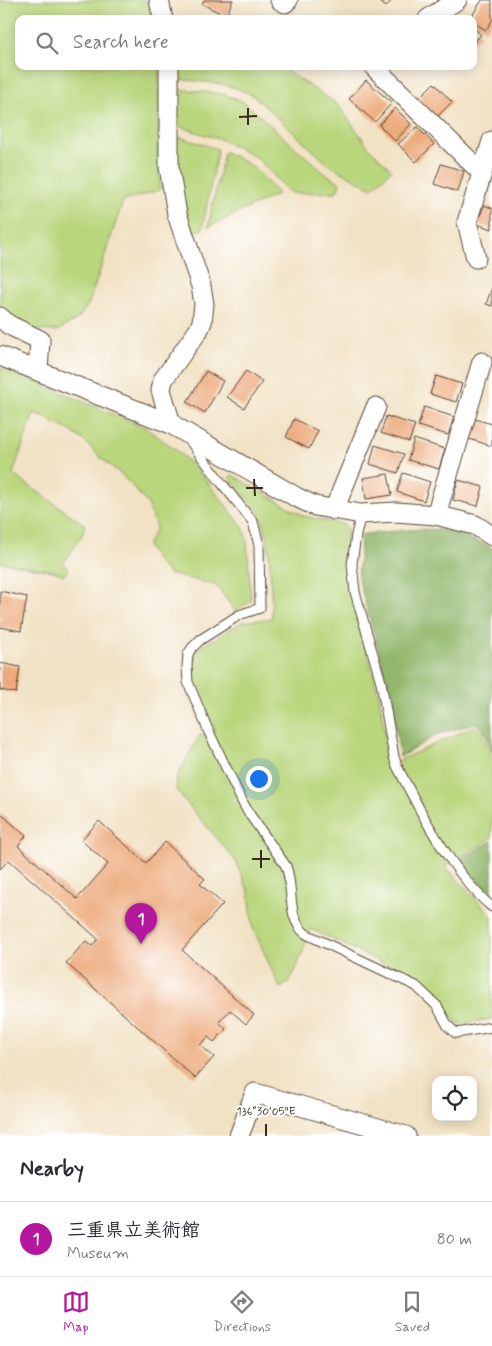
<!DOCTYPE html>
<html lang="en">
<head>
<meta charset="utf-8">
<style>
  :root { --surface:#fff; --page:#f2f2f3; --text:#2b2b33; --muted:#7c7c81; --line:#e1e1e2; --accent:#b5179e }
  body { margin:0; font-family:Mynerve,"Klee One",sans-serif; background:var(--page); color:var(--text) }
  .controls { position:absolute; right:15px; bottom:15px; display:grid; overflow:hidden; border-radius:10px; box-shadow:0 2px 12px #0003 }
  .controls button { width:45px; height:45px; display:grid; place-items:center; padding:0; border:0; border-bottom:1px solid var(--line); background:var(--surface); color:var(--text); font:25px sans-serif }
  .you { position:absolute; left:258px; top:778px; width:18px; height:18px; margin:-12px; border:4px solid #fff; border-radius:50%; background:#1a73e8; box-shadow:0 0 0 8px #1a73e833 }
  .badge { display:grid; place-items:center; width:32px; height:32px; border-radius:50%; background:var(--accent); color:#fff; font-size:16px; font-weight:700 }
  .pin { position:absolute; translate:-50% -41px; filter:drop-shadow(0 1px 2px #0008) }
  .pin::after { content:''; position:absolute; top:26px; width:18px; height:15px; background:inherit; clip-path:polygon(0 0,100% 0,50% 100%) }
  .list { margin:0; padding:0; list-style:none }
  h2 { display:flex; justify-content:space-between; align-items:center; height:65px; margin:0; padding:0 20px; font-size:21px }
  h2 small { font-size:16px; font-weight:400; color:var(--muted) }
  .list li { display:grid; grid-template-columns:32px 1fr auto; gap:15px; align-items:center; box-sizing:border-box; height:75px; padding:0 20px; border-top:1px solid var(--line) }
  .list b { display:block; font-size:19px; white-space:nowrap }
  .list p { margin:0; font-size:16px; white-space:nowrap; color:var(--muted) }
  .list em { font-size:16px; font-style:normal; color:var(--muted) }
  .icon { flex:none; width:28px; height:28px; fill:none; stroke:currentColor; stroke-width:2; stroke-linecap:round; stroke-linejoin:round }
  .map { position:relative; flex:none; width:492px; height:1136px; overflow:hidden }
  .search { position:absolute; background:var(--surface); box-shadow:0 2px 12px #0003; left:15px; right:15px; top:15px; height:55px; display:flex; align-items:center; gap:12px; box-sizing:border-box; padding:0 18px; border-radius:10px; color:var(--muted); font-size:19px }
  .sheet { height:140px; background:var(--surface) }
  nav { display:flex; justify-content:space-around; align-items:center; box-sizing:border-box; height:70px; border-top:1px solid var(--line); background:var(--surface); font-size:14px; color:var(--muted) }
  nav a { display:grid; justify-items:center; gap:2px }
  nav .on { color:var(--accent) }
  .map>svg:first-child { display:block }
</style>
</head>
<body>
<div class="map">
<svg width="492" height="1136" viewBox="0 0 492 1136">
  <rect width="100%" height="100%" fill="#fff"/>
  <filter id="ink" filterUnits="userSpaceOnUse"><feTurbulence type="fractalNoise" baseFrequency=".02" numOctaves="2"/><feDisplacementMap in="SourceGraphic" scale="10" xChannelSelector="R" yChannelSelector="G"/><feConvolveMatrix kernelMatrix="1 2 1 2 8 2 1 2 1" color-interpolation-filters="sRGB"/></filter>
  <filter id="wash" filterUnits="userSpaceOnUse"><feTurbulence type="fractalNoise" baseFrequency=".0096" numOctaves="4" result="noise"/><feDisplacementMap in="SourceGraphic" scale="20" xChannelSelector="R" yChannelSelector="G"/><feGaussianBlur stdDeviation="1.12" result="paint"/><feColorMatrix in="noise" values="0 0 0 0 0 0 0 0 0 0 0 0 0 0 0 0 0 1.4 0 .05"/><feComposite in="paint" operator="in"/></filter>
  <g filter="url(#wash)">
    <rect width="100%" height="100%" fill="#f1e2c4"/>
    <path fill="#b9d67d" stroke="#7a804e" d="M 0,0 L 149,0 L 153,19 L 19,19 L 19,66 L 159,66 L 158,146 L 160,190 L 123,201 L 89,303 L 79,318 L 57,331 L 30,330 L 0,309 Z
      M 178,66 L 279,66 L 337,104 L 371,150 L 392,170 L 372,188 L 329,165 L 254,96 L 236,88 L 222,84 L 179,79 Z
      M 178,89 L 223,94 L 244,102 L 323,172 L 339,182 L 340,184 L 336,192 L 301,193 L 292,193 L 286,188 L 256,157 L 222,140 L 181,127 L 178,125 Z
      M 179,137 L 218,149 L 202,229 L 192,232 L 180,194 L 176,139 Z
      M 224,152 L 244,161 L 254,168 L 278,194 L 208,227 Z
      M 0,368 L 8,370 L 146,428 L 179,452 L 204,478 L 243,527 L 247,541 L 251,601 L 235,611 L 216,585 L 169,574 L 155,559 L 147,545 L 156,528 L 148,504 L 122,475 L 101,458 L 83,440 L 69,430 L 50,421 L 46,417 L 34,413 L 13,473 L 18,478 L 85,525 L 82,535 L 63,564 L 69,569 L 64,575 L 53,571 L 0,562 Z
      M 232,475 L 304,516 L 345,525 L 348,533 L 345,573 L 379,695 L 389,765 L 475,726 L 485,738 L 492,758 L 492,838 L 445,866 L 492,916 L 492,1019 L 459,1024 L 452,1018 L 445,1005 L 420,981 L 311,929 C 304,944 296,983 280,988 L 253,928 L 249,892 L 235,860 L 176,790 L 177,776 L 200,735 L 204,735 L 215,731 L 196,686 L 193,676 L 192,663 L 196,653 L 202,646 L 242,622 L 272,618 C 270,585 273,542 259,512 L 229,478 Z"/>
    <path fill="#92b76c" stroke="#667045" d="M 420,529 L 450,530 L 492,548 L 492,753 L 487,736 L 476,723 L 438,734 L 400,757 L 391,694 L 358,577 L 361,536 L 364,534 Z
      M 492,841 L 492,897 L 459,860 Z"/>
    <g id="blocks">
      <path fill="#edaa7c" d="M 204,0 L 233,0 L 226,16 L 202,4 Z
        M 378,0 L 390,0 L 391,1 L 386,7 Z
        M 482,0 L 492,0 L 492,21 L 486,30 L 473,22 L 473,19 L 470,19 Z
        M 473,27 L 481,35 L 473,43 Z
        M 366,80 L 392,103 L 375,122 L 349,99 Z
        M 434,83 L 452,102 L 437,117 L 419,98 Z
        M 395,108 L 411,124 L 395,141 L 379,125 Z
        M 417,127 L 434,144 L 416,162 L 398,144 Z
        M 441,164 L 464,171 L 458,192 L 434,184 Z
        M 484,205 L 492,208 L 492,229 L 477,224 Z
        M 492,288 L 492,306 L 486,304 Z
        M 206,371 L 223,381 L 205,413 L 187,402 Z
        M 246,371 L 262,382 L 244,408 L 227,397 Z
        M 436,376 L 462,384 L 456,402 L 430,394 Z
        M 424,407 L 454,417 L 448,435 L 418,426 Z
        M 386,416 L 415,425 L 409,442 L 381,433 Z
        M 294,419 L 318,431 L 309,449 L 286,437 Z
        M 475,419 L 492,424 L 492,446 L 469,439 Z
        M 414,439 L 445,449 L 439,469 L 408,460 Z
        M 375,445 L 404,454 L 398,473 L 370,464 Z
        M 403,473 L 430,482 L 424,501 L 397,492 Z
        M 388,474 L 392,495 L 366,499 L 363,478 Z
        M 458,480 L 483,487 L 478,506 L 453,500 Z
        M 0,591 L 27,597 L 21,631 L 0,627 Z
        M 0,663 L 20,667 L 16,693 L 0,690 Z
        M 0,813 L 26,836 L 18,846 L 77,899 L 108,864 L 81,840 L 99,821 L 146,863 L 165,842 L 205,879 L 200,884 L 223,904 L 182,950 L 254,1015 L 246,1024 L 230,1010 L 219,1022 L 226,1029 L 214,1042 L 208,1037 L 200,1045 L 214,1057 L 195,1078 L 66,963 L 86,941 L 92,946 L 98,939 L 9,860 L 0,869 Z"/>
    </g>
  </g>
  <g filter="url(#ink)">
    <use href="#blocks" fill-opacity="0" stroke="#564637" stroke-width="1"/>
    <g fill="none" stroke-linecap="round" stroke-linejoin="round">
      <defs>
        <path id="service" d="M 190,441 L 220,481 L 253,522 L 259,545 L 260,608 L 239,615 L 200,640 L 192,648 L 188,654 L 187,666 L 188,682 L 208,730 L 242,801 L 248,812 L 286,866 C 294,887 286,919 306,934 L 416,986 L 437,1006 L 448,1026 L 456,1033 L 492,1027
          M 361,514 L 356,535 L 352,564 L 355,592 L 381,682 L 394,757 L 397,766 C 418,807 440,850 470,885 C 477,893 484,901 492,907"/>
        <path id="minor" d="M 159,0 L 163,19
          M 280,0 L 285,3 L 288,0
          M 428,19 L 457,0
          M 169,66 L 169,167 L 177,214 L 201,286 L 204,304 L 202,322 L 198,331 L 163,380 L 161,390 L 171,424
          M 373,66 L 482,173
          M 476,258 L 467,222 L 492,141
          M 0,317 L 9,325 L 40,340 L 38,371
          M 0,356 L 171,424 L 296,497 L 315,506 L 361,514 L 396,512 L 436,515 L 475,525 L 492,536
          M 334,510 L 376,407
          M 436,515 L 482,362
          M 239,1136 L 255,1093 L 406,1136"/>
      </defs>
      <use href="#service" stroke="#564637" stroke-width="11"/>
      <use href="#minor" stroke="#564637" stroke-width="21"/>
      <use href="#service" stroke="#fff" stroke-width="9"/>
      <use href="#minor" stroke="#fff" stroke-width="19"/>
    </g>
  </g>
  <path fill="none" stroke="#3b2a1e" stroke-width="2" d="M 248,108 L 248,125M 239,117 L 257,116M 254,479 L 255,496M 246,488 L 263,488M 261,850 L 261,868M 252,859 L 270,859M 266,1124 L 266,1136"/>
  <g font-size="12" text-anchor="middle" fill="#3b2a1e" stroke="#fff" stroke-width="4" stroke-linejoin="round" paint-order="stroke">
    <text x="266" y="1115">136°30'05"E</text>
  </g>
</svg>
<div class="controls">
<button><svg class="icon" aria-label="locate" viewBox="0 0 24 24"><circle cx="12" cy="12" r="6"/><path d="M12 2v4M12 18v4M2 12h4M18 12h4"/></svg></button>
</div>
<div class="you"></div>
<div class="pin badge" style="left:141px;top:944px">1</div>
<div class="search"><svg class="icon" aria-label="search" viewBox="0 0 24 24"><circle cx="10" cy="10" r="6"/><path d="M15 15l6 6"/></svg>Search here</div>
</div>
<section class="sheet">
<h2>Nearby<small></small></h2>
<ul class="list">
<li><span class="badge">1</span><div><b>三重県立美術館</b><p>Museum</p></div><em>80 m</em></li>
</ul>
</section>
<nav>
<a class="on"><svg class="icon" aria-label="map" viewBox="0 0 24 24"><path d="M3 6l6-2 6 2 6-2v14l-6 2-6-2-6 2zM9 4v14M15 6v14"/></svg>Map</a>
<a><svg class="icon" aria-label="directions" viewBox="0 0 24 24"><path d="M12 3l9 9-9 9-9-9zM9 14v-3h6M13 9l2 2-2 2"/></svg>Directions</a>
<a><svg class="icon" aria-label="saved" viewBox="0 0 24 24"><path d="M7 4h10v16l-5-4-5 4z"/></svg>Saved</a>
</nav>
</body>
</html>
